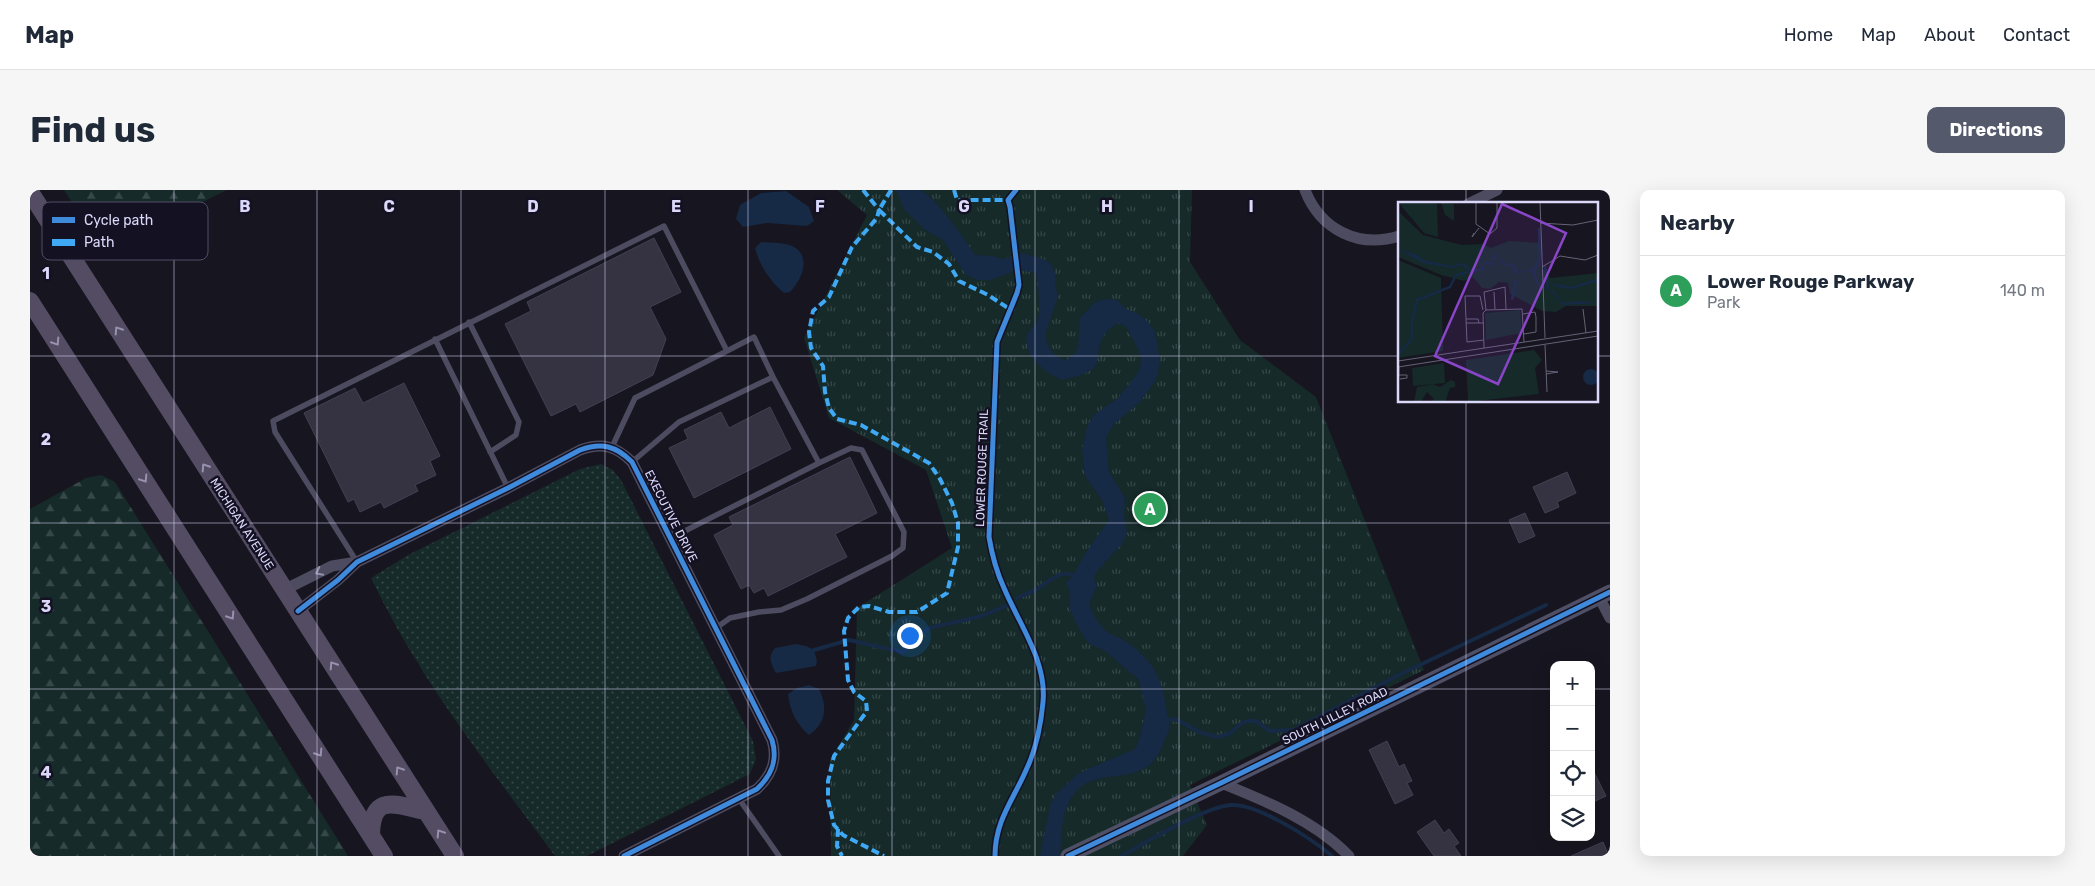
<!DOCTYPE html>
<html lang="en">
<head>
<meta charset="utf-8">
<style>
  :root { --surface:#fff; --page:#f6f6f7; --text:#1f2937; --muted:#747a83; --line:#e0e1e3; --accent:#55596c }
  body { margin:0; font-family:Rubik,sans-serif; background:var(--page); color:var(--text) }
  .controls { position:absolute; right:15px; bottom:15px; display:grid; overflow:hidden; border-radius:10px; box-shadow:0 5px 20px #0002 }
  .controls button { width:45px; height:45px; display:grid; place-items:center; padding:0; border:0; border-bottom:1px solid var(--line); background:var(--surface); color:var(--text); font:25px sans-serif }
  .you { position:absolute; left:879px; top:445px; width:18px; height:18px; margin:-12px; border:4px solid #fff; border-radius:50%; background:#1a73e8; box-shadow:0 0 0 8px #1a73e833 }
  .badge { display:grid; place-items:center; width:32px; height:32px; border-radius:50%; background:var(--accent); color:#fff; font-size:16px; font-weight:700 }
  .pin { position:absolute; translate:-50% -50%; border:2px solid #fff; box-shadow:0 1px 5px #0006 }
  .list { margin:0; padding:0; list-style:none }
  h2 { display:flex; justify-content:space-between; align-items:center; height:65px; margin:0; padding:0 20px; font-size:21px }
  h2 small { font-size:16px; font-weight:400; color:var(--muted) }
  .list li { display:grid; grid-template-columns:32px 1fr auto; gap:15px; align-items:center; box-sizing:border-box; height:70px; padding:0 20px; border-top:1px solid var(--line) }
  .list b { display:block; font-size:19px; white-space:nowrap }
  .list p { margin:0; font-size:16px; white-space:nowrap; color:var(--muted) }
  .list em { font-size:16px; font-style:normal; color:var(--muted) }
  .icon { flex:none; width:28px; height:28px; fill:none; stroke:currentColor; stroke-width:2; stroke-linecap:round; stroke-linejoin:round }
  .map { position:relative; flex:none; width:1580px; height:666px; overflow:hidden; border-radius:10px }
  header { display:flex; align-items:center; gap:30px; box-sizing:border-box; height:70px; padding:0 25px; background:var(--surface); border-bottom:1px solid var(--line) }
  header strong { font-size:24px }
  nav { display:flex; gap:28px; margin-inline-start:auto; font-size:18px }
  .intro { display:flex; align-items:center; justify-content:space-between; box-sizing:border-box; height:120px; padding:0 30px }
  h1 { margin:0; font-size:35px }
  .button { padding:12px 22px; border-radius:10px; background:var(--accent); color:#fff; font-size:18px; font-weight:700 }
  main { display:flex; gap:30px; padding:0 30px }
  aside { flex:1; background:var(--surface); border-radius:10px; box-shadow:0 5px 20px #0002 }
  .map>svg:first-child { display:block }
</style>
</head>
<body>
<header>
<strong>Map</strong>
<nav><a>Home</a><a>Map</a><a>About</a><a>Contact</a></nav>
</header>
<div class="intro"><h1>Find us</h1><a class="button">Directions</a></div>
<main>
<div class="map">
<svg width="1580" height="666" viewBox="0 0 1580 666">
  <defs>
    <pattern id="grass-dots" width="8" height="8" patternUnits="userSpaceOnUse" patternTransform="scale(1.25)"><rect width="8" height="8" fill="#152a29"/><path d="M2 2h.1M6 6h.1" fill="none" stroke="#364849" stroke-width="1.8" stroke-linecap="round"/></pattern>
    <pattern id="forest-firs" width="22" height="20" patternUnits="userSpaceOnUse" patternTransform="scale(1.25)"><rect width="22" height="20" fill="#152a29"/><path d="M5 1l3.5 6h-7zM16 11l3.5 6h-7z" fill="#364849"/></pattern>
    <pattern id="park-tufts" width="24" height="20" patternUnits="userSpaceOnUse" patternTransform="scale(1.25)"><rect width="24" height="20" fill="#152a29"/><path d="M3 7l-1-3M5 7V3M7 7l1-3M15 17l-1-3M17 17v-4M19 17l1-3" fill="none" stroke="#364849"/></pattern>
  </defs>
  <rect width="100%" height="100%" fill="#17151f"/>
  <path fill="url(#grass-dots)" d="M 571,274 L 583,280 L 591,290 L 723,551 L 726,569 L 720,584 L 557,666 L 525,666 C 459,577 389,489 341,388 L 378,365 L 550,279 Z"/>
  <path fill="url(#forest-firs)" d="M 34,0 L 197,0 L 73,61 Z
    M 71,285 L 85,292 L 318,666 L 0,666 L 0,319 L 56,288 Z"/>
  <path fill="url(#park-tufts)" d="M 807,0 L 1162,0 L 1160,72 L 1210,150 L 1286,207 L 1394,480 L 1160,595 L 1177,635 L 1153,666 L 801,666 L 800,570 L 824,530 L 827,418 L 922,358 L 896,280 L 799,228 L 774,148 L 837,25 Z"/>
  <path fill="#162945" d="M 866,0 C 873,0 883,0 890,0 C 903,4 937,52 945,65 L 962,66 L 972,69 L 993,63 L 1016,70 L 1020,73 L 1025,82 L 1025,94 L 1028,106 L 1015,145 C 1017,158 1024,168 1037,170 L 1046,162 L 1048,156 L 1050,128 L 1064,113 L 1072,110 L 1081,109 L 1089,111 L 1094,118 L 1108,124 L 1118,132 L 1125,142 L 1130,172 L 1126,190 L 1110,212 L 1084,234 L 1076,248 L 1079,282 L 1095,308 L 1094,324 L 1097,344 L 1092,354 L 1066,382 L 1064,389 L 1067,396 L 1059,414 C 1061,422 1071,438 1078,442 C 1084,446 1092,448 1098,453 C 1125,472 1133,491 1137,523 C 1138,527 1139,531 1140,534 C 1140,540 1136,547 1134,552 C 1116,605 1065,570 1042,607 C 1030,625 1032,646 1030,666 L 1010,666 L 1020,616 L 1025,605 L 1049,583 L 1105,559 L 1109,550 L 1116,520 L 1109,490 L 1074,460 L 1061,455 L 1056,450 L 1048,437 L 1040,419 L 1039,399 L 1036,393 L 1044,384 L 1056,362 L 1079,330 L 1072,310 L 1055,286 L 1052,259 L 1058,234 L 1065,224 L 1088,208 L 1107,184 L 1110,177 L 1111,167 L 1108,159 L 1096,136 L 1088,133 C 1059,150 1074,170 1063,179 C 1055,185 1042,187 1033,190 C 1017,186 992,164 997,145 C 999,139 1006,135 1008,129 C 1011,121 1008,91 1006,83 L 989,80 L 960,90 L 948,90 L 936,85 L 913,50 L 894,39 L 874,19 Z
    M 756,1 L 779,17 L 784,31 L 777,36 L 737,33 L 713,37 L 706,29 L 710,15 L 731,3 Z
    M 731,52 C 742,53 759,52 767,59 C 781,71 770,92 760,102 L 754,103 C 741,92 729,75 725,58 Z
    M 766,454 L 776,456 L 784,460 L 787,471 L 786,476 L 746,483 C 741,474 737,467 745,458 Z
    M 779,495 L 789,499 C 798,517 796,533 779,545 C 766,534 760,521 758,504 L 767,498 Z"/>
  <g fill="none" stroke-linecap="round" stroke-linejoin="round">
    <path stroke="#162945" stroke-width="4" d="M 987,408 C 993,405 1000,403 1005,400 C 1020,392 1030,377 1047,387
      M 784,460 L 819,450 L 872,462 L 899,438 L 952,426 L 978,415
      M 1134,529 L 1148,530 L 1169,542 L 1187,547 L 1199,544 L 1212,533 L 1218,531 L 1226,531 L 1240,541 L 1263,540 L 1373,483 L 1516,415
      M 1091,666 C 1117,652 1174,617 1201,615 C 1227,613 1282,649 1302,666"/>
  </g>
  <path fill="#353341" stroke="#434152" d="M 624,48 L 651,102 L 620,117 L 636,149 L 623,185 L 550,222 L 546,214 L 521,226 L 475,134 L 501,121 L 497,112 Z
    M 374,193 L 410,266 L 400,271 L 406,285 L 385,295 L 388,301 L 354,318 L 351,312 L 330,322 L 324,309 L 318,312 L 274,223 L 325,198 L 333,213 Z
    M 740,217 L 761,259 L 664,308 L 639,258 L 658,249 L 654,240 L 691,222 L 699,238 Z
    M 820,267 L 847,323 L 805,344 L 817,367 L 738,406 L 734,398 L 724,403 L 719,395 L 711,399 L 684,345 L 703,335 L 699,327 Z
    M 1537,282 L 1546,303 L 1527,312 L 1529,317 L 1515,323 L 1503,297 Z
    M 1495,323 L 1505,346 L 1489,353 L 1479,330 Z
    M 1357,551 L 1369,577 L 1374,574 L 1382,591 L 1377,593 L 1383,605 L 1365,614 L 1339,560 Z
    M 1561,576 L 1576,606 L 1561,613 Z
    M 1405,630 L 1414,643 L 1419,639 L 1429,653 L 1424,656 L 1431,666 L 1404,666 L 1387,642 Z
    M 1573,652 L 1579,666 L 1541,666 Z"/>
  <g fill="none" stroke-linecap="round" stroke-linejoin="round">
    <path stroke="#4c4b5f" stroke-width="5.5" d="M 439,132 L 489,232 L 486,245 L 460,262
      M 405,149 L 478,298
      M 697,161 L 724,147 L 743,187
      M 602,272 L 649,232 L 743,187 L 789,273 L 821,258 L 832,260 L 874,342 L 873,358 L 862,366 L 777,409 L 751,420 L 729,422 L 700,428 L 686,438
      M 641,348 L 789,273
      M 327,372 L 245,242 L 243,231 L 634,36 L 697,161 L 605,208 L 582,257
      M 709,609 L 749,666"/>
    <path stroke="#4c4b5f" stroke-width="11" d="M 1275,0 C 1290,39 1328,59 1369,46
      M 1438,14 L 1467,0
      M 254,400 L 302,376 L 327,372
      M 1569,407 L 1580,428
      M 268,421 L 308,390 L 327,372 L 478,298 L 550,260 C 572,252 586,256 602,272 L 742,550 C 748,570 742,585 727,599 L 594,666
      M 1191,593 C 1236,611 1285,631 1319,666"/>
    <path stroke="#4f4f65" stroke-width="15" d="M 1038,666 L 1191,593 L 1580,402"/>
    <path stroke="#534c63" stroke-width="18" d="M 0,2 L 425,666
      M 0,111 L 354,666
      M 341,645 C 342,602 366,615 395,621"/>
    <path stroke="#3fa9f5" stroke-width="4" stroke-dasharray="8 4" stroke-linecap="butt" d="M 833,0 L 849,20 L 847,28 L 822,57 L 799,107 L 783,121 L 779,142 L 781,158 L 793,176 L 795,202 L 799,218 L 807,229 L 831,235 L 899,273 L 910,289 L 922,313 L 928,333 L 928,357 L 917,403 L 887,422 L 859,422 L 839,416 L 829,417 L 818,428 L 814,441 L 818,490 L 824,502 L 836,511 L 837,521 L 804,566 L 798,591 L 798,610 L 804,635 L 813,645 L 854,666
      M 861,0 L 849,20 L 887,57 L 903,62 L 919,74 L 929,91 L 958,105 L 981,120
      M 924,0 L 927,10 L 978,10
      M 808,639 L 807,656 L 812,666"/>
    <defs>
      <path id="cycleway" d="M 268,421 L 308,390 L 327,372 L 478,298 L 550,260 C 572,252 586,256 602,272 L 742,550 C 748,570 742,585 727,599 L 594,666
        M 965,666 C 965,630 984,609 997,578 C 1006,559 1011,533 1013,512 C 1017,471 989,434 974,398 C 966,381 962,365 959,347 L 967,152 L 987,103 L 989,95 L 980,17 L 978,10 L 986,0
        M 1038,666 L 1191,593 L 1580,402"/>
    </defs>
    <use href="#cycleway" stroke="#141123" stroke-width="8"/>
    <use href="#cycleway" stroke="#408adc" stroke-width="5"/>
  </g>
  <defs><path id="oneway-chevron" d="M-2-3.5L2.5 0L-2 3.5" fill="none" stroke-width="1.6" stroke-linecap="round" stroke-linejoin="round" transform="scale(1.25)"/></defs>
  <g stroke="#9792ae">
    <use href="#oneway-chevron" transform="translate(88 140) rotate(-123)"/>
    <use href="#oneway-chevron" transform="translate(26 152) rotate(57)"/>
    <use href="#oneway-chevron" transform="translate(175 277) rotate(-123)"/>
    <use href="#oneway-chevron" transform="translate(114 289) rotate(57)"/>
    <use href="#oneway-chevron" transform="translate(201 426) rotate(57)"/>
    <use href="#oneway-chevron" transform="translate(303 475) rotate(-123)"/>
    <use href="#oneway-chevron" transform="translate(289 563) rotate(57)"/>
    <use href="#oneway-chevron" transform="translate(369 580) rotate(-123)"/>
    <use href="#oneway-chevron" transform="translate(410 643) rotate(-123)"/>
  </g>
  <use stroke="#9492ac" href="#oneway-chevron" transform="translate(289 382) rotate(154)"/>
  <path fill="none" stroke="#dbd8fa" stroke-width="1" stroke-opacity="0.55" d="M 144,0 L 144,666M 287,0 L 287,666M 431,0 L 431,666M 575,0 L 575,666M 718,0 L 718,666M 862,0 L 862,666M 1005,0 L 1005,666M 1149,0 L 1149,666M 1293,0 L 1293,666M 1436,0 L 1436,14M 0,166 L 1369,166M 1566,166 L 1580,166M 1436,211 L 1436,666M 0,333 L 1580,333M 0,499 L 1524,499M 1561,499 L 1580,499"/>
  <g text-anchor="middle" stroke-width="5" stroke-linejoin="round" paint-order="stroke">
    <g font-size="12" fill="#dbd8fa" stroke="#141123">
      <text transform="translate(952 278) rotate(-88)" y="4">LOWER ROUGE TRAIL</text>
      <text transform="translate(641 326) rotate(63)" y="4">EXECUTIVE DRIVE</text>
      <text transform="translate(212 334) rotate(57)" y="4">MICHIGAN AVENUE</text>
      <text transform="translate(1305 526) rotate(-26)" y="4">SOUTH LILLEY ROAD</text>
    </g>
  </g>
  <g transform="translate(1368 12)">
    <rect width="200" height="200" fill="#17151f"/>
    <path d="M 122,108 L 124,131 L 88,138 L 87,111 ZM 46,161 L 47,181 L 15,184 L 14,166 Z" fill="#152a29"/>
    <path d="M 0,0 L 39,0 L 40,35 L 26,31 ZM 0,58 L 43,76 L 45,149 L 0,156 ZM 136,148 L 144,158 L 137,166 L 141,192 L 70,200 L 68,158 Z" fill="#152a29"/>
    <path d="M 43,0 L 56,2 L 56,19 L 47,13 ZM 53,178 L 57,180 L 57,185 L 52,186 L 47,200 L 33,200 L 36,197 L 29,190 L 23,200 L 16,200 L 19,185 L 35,182 L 42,185 Z" fill="#152a29"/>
    <path d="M 0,9 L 25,33 L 64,43 L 85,42 L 93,46 L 111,39 L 142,41 L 143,68 L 148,68 L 152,76 L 200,71 L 200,104 L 168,104 L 158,110 L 144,109 L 112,92 L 110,81 L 101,80 L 92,87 L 84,86 L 75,75 L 66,79 L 43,73 L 0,55 Z" fill="#152a29"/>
    <path d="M 1,48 L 20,53 L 25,58 L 54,64 L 61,61 L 67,62 L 74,69 L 83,66 L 87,59 L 97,62 L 93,56 L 99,52 L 106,61 L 116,63 L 121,70 L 136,67 L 140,81 L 157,90 L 165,101 L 182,99 L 200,101 L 165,103 L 155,91 L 139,82 L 134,69 L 118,71 L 114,64 L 105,63 L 100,54 L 96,55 L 97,64 L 87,61 L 85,68 L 73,71 L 63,63 L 53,66 L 25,61 ZM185 175a8 8 0 1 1 16 0a8 8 0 1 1-16 0Z" fill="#162945"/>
    <path fill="none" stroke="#162945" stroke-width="2.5" d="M 147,64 L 150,86M 136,68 L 142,56 L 141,26M 156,83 L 173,86 L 200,78M 114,98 L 118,78M 0,153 L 14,137 L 14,121 L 19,98 L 52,85 L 58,73 L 71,70"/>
    <path fill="none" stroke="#656377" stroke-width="1" d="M 78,0 L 78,22 L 92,32 L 99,26 L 99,0M 142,0 L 147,136M 142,21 L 175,23 L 200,18M 76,31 L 74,35 L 81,26M 144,65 L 162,54 L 187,58 L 200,53M 96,90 L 97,107M 185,107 L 188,131M 85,108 L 82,94 L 67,94 L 69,140 L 86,138M 88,108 L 86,90 L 107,85 L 108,107M 125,112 L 137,110 L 138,115 L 138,130 L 126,132M 68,117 L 80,117 L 81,121M 68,121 L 86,121M 147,143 L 149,190M 86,146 L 85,111 L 88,108 L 124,107 L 126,140M 0,159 L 200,129M 0,165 L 200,134M 148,169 L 160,170 L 148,172M 0,173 L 9,173 L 9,176 L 2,177M 0,192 L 1,165"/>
    <path fill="#8946c8" fill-opacity="0.15" stroke="#8946c8" stroke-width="2.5" d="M 104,2 L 168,31 L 100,182 L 37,154 Z"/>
    <rect width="200" height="200" fill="none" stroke="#dbd8fa" stroke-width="2.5"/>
  </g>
  <rect x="12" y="12" width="166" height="58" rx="8" fill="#141123" stroke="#504d64" stroke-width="1"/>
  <rect x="22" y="27" width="23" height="6" fill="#408adc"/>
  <rect x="22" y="49" width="23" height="7" fill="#3fa9f5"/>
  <g font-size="14" fill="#dbd8fa">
    <text x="54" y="35">Cycle path</text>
    <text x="54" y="57">Path</text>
  </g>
  <g font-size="16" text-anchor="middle" font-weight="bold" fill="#dbd8fa" stroke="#141123" stroke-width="5" stroke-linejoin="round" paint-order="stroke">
    <text x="215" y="22">B</text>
    <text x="359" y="22">C</text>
    <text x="503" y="22">D</text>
    <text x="646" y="22">E</text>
    <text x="790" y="22">F</text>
    <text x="934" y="22">G</text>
    <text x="1077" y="22">H</text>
    <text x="1221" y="22">I</text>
    <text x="16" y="89">1</text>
    <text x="16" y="255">2</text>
    <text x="16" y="422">3</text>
    <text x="16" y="588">4</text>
  </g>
</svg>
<div class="controls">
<button>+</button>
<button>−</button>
<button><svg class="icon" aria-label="locate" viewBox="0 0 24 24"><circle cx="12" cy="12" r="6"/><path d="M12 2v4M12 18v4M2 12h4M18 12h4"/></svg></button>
<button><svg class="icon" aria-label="layers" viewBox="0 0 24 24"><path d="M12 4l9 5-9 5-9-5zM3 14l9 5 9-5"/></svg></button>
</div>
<div class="you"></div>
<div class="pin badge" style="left:1120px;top:319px;background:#2e9e5b">A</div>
</div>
<aside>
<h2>Nearby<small></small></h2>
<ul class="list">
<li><span class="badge" style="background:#2e9e5b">A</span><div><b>Lower Rouge Parkway</b><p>Park</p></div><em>140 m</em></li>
</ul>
</aside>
</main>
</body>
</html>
